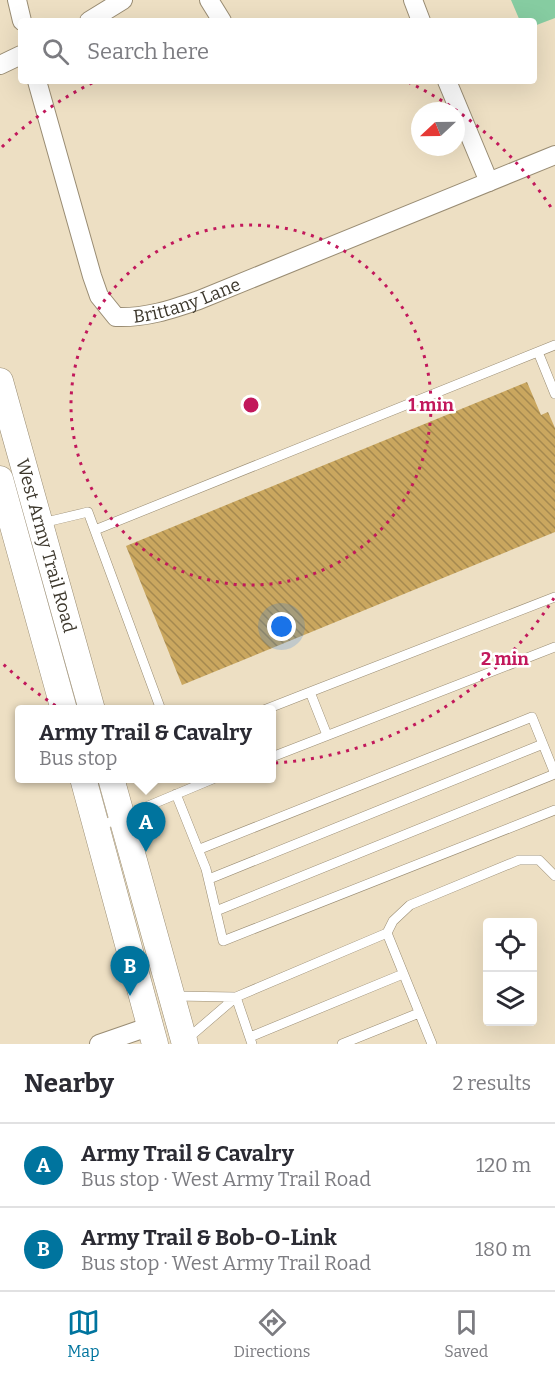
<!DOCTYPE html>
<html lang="en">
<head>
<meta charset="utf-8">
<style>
  :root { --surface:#fff; --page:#f7f7f7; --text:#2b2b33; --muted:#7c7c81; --line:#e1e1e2; --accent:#00749e }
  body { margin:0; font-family:Bitter,serif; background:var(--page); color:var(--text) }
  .controls { position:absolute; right:18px; bottom:18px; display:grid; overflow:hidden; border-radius:6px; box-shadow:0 6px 24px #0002 }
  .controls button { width:54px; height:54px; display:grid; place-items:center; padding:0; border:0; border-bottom:2px solid var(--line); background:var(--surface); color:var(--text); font:30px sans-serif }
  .compass { position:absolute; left:411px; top:102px; width:54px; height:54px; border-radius:50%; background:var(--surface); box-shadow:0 6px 24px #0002; rotate:248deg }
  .you { position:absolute; left:282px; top:627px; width:21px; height:21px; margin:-15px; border:4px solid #fff; border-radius:50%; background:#1a73e8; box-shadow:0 0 0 9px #1a73e833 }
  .badge { display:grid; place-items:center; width:39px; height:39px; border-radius:50%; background:var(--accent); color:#fff; font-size:20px; font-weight:700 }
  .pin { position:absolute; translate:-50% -50px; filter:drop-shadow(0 2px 3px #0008) }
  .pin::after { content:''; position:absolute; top:32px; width:21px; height:18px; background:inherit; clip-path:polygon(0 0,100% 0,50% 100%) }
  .popup { position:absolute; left:15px; top:705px; width:261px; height:78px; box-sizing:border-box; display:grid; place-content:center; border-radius:6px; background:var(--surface); filter:drop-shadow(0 2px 4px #0005); font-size:20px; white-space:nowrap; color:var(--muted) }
  .popup b { font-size:22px; color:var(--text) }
  .popup::after { content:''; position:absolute; left:50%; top:100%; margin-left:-12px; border:12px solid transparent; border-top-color:var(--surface) }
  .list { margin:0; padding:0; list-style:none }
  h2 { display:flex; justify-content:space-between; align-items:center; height:78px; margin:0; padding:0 24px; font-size:26px }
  h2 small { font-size:20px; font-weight:400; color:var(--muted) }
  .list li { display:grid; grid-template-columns:39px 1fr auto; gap:18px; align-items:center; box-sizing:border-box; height:84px; padding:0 24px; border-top:2px solid var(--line) }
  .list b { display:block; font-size:22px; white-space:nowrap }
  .list p { margin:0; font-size:20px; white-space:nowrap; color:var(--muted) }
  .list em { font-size:20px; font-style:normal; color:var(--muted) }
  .icon { flex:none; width:33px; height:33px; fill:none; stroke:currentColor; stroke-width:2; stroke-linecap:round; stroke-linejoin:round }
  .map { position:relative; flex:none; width:555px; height:1044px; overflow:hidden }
  .search { position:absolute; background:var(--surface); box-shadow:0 6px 24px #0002; left:18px; right:18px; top:18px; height:66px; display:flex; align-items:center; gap:15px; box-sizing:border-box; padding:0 21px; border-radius:6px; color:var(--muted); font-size:22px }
  .sheet { height:246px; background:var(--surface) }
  nav { display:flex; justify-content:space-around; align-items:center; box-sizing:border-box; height:84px; border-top:2px solid var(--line); background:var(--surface); font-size:16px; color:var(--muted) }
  nav a { display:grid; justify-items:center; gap:3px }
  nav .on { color:var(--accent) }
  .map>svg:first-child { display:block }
</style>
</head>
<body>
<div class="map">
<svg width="555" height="1044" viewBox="0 0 555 1044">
  <defs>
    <pattern id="building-back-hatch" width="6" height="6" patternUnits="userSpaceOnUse" patternTransform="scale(1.5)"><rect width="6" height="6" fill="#caa75f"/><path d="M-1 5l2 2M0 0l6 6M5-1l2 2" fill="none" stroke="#a5894f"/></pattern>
  </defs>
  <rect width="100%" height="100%" fill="#eddfc3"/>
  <path fill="#86cca1" d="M 511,0 L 555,0 L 555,18 L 534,26 L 534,21 L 520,21 Z"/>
  <path fill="url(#building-back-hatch)" d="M 527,382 L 541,415 L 548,412 L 555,428 L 555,532 L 182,685 L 126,546 Z"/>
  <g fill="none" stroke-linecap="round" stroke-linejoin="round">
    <defs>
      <path id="service" d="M 538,352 L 555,394
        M 42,523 L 88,512 L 161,710
        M 95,530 L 555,345
        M 264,710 L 310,692
        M 327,735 L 310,692 L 555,597
        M 272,757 L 555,647
        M 176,794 L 206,869 L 223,941 L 555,810
        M 98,827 L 215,778
        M 200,849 L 532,717 L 555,774
        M 209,879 L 543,744
        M 216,911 L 555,774
        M 387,933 L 393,921 L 410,905 L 519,860 L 539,860 L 555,876
        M 173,996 L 236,997
        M 236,997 L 252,1044
        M 250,1037 L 403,974
        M 186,1040 L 236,997 L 387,933 L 432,1044
        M 342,1044 L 419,1013"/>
      <g id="minor">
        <path d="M 17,0 L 22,21"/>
        <path d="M 209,0 L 222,21"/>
        <path d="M 413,0 L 421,21"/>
        <path d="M 89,21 L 123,0"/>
        <path d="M 0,65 L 21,55"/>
        <path id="s1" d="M 37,81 L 92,276 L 99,296 L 116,317 C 146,318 170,310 199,300 L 555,155"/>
        <path d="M 447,81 L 489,182"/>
        <path d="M 99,1044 L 151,1026"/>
      </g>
      <g id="secondary">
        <path id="s2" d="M 0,381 L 92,710"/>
        <path d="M 0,479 L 64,710"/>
        <path d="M 83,778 L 155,1044"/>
        <path d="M 111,778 L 185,1044"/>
      </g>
    </defs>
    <use href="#service" stroke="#998c73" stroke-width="10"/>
    <use href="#minor" stroke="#998c73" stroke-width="20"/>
    <use href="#secondary" stroke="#998c73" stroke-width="27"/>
    <use href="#service" stroke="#fff" stroke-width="9"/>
    <use href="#minor" stroke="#fff" stroke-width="18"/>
    <use href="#secondary" stroke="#fff" stroke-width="26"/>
  </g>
  <g fill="none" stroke="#c2185b" stroke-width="3" stroke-dasharray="3 6">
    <circle cx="251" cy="405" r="180"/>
    <path d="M554 598A359 359 0 0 1 2 663M2 147A359 359 0 0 1 94 82M408 82A359 359 0 0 1 554 212"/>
  </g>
  <g text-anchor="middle" stroke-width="5" stroke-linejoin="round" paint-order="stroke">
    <g font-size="18" fill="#3c372c" stroke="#fff">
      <text dy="6" stroke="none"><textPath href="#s1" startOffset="324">Brittany Lane</textPath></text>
      <text dy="6" stroke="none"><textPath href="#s2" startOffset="171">West Army Trail Road</textPath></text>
    </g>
  </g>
  <circle cx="251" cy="405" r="9" fill="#c2185b" stroke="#fff" stroke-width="3"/>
  <g font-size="18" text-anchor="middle" font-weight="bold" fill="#c2185b" stroke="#fff" stroke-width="5" stroke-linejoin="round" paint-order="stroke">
    <text x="431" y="411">1 min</text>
    <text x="505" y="665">2 min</text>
  </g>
</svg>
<div class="controls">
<button><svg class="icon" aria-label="locate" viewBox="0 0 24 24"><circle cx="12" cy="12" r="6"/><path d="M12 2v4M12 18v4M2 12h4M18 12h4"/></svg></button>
<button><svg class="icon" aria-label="layers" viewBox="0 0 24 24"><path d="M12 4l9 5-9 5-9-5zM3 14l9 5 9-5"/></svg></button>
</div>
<svg class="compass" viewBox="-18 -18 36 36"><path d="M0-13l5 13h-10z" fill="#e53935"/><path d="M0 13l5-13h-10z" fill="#7c7c81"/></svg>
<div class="you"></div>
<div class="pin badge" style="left:146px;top:852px">A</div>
<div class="popup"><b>Army Trail &amp; Cavalry</b>Bus stop</div>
<div class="pin badge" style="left:130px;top:996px">B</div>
<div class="search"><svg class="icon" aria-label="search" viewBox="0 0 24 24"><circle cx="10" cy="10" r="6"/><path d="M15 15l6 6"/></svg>Search here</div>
</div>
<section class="sheet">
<h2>Nearby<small>2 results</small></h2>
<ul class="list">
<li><span class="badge">A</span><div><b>Army Trail &amp; Cavalry</b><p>Bus stop · West Army Trail Road</p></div><em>120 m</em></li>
<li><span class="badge">B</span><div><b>Army Trail &amp; Bob-O-Link</b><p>Bus stop · West Army Trail Road</p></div><em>180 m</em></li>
</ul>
</section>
<nav>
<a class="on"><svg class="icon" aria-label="map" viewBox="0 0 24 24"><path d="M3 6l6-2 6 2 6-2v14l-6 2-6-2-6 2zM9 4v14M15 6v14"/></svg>Map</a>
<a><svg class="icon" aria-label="directions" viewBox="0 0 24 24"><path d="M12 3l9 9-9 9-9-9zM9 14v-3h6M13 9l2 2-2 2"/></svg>Directions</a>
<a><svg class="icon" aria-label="saved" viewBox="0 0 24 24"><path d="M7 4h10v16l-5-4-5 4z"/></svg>Saved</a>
</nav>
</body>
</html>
